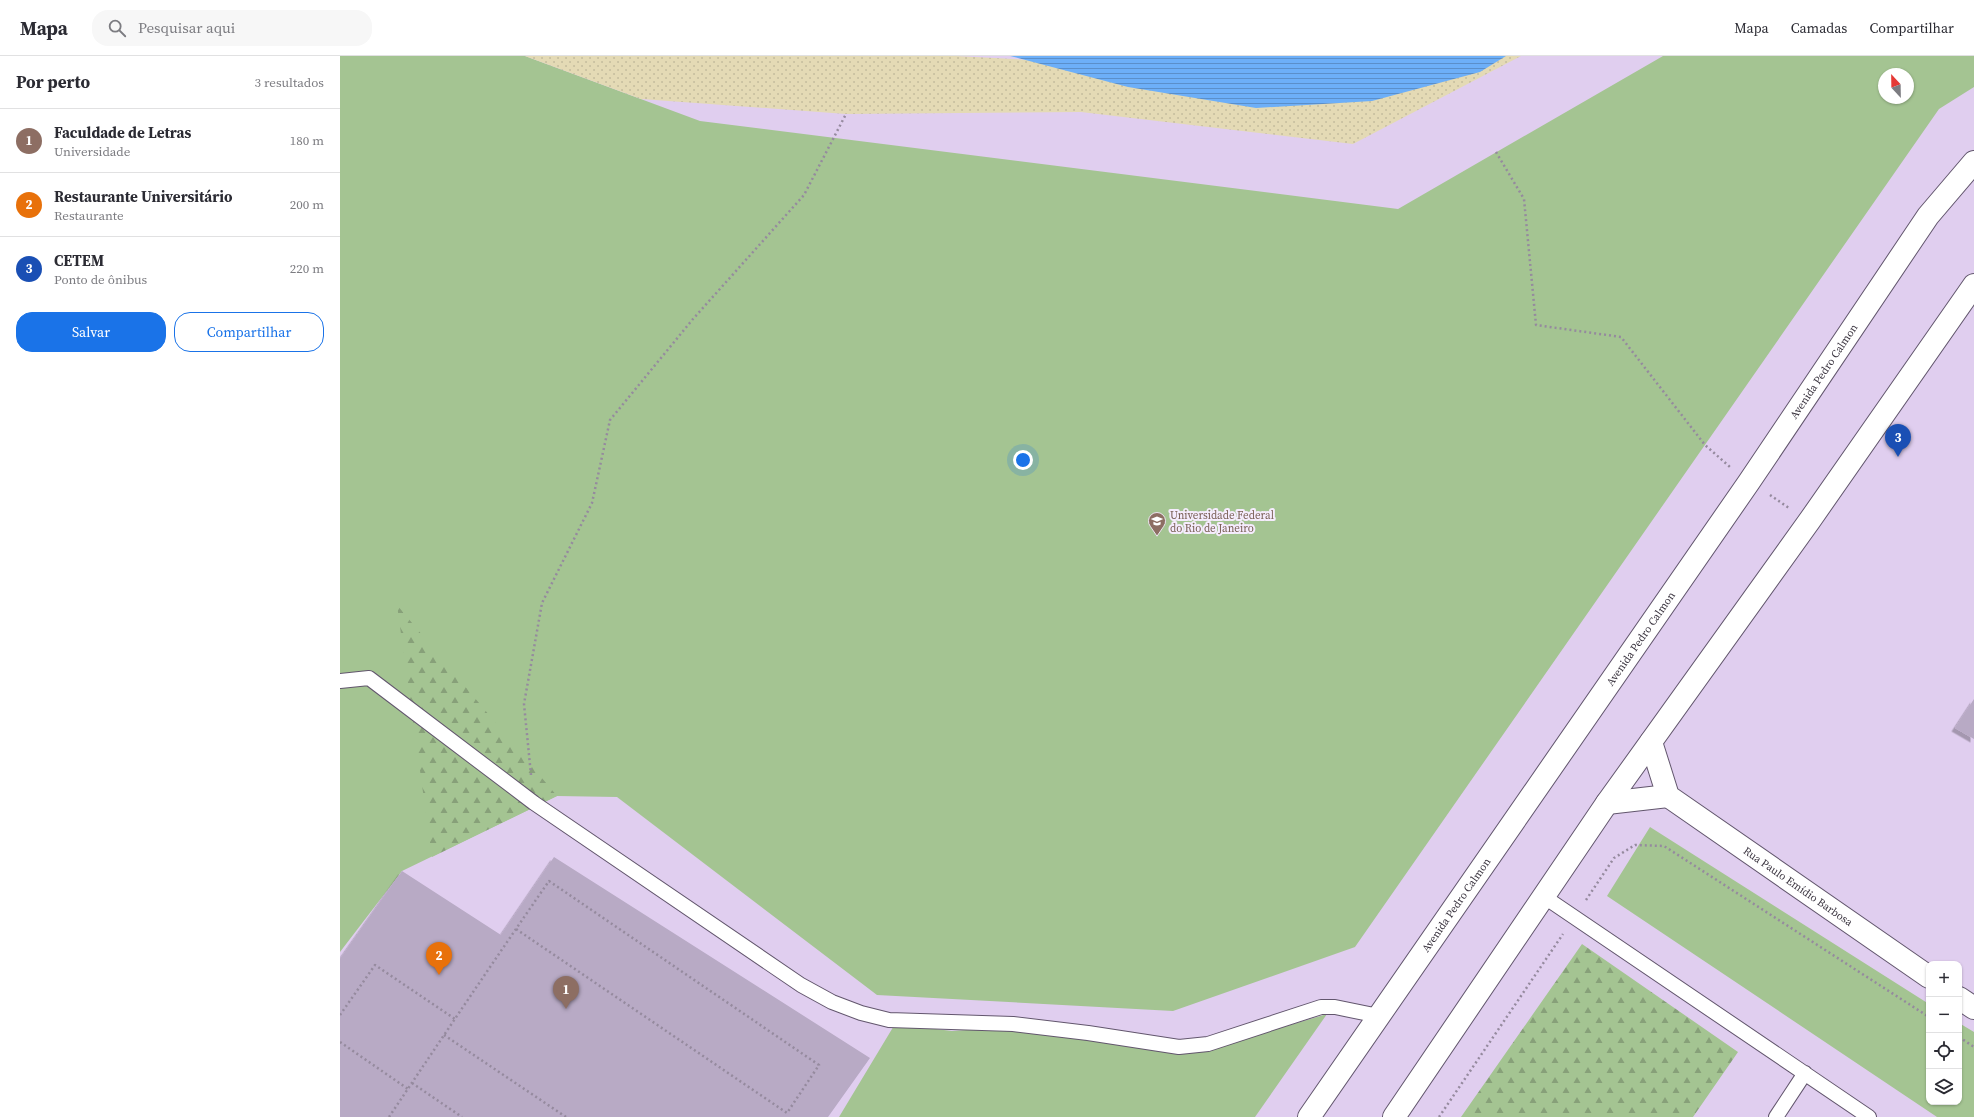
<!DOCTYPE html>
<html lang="pt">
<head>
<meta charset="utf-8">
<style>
  :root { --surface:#fff; --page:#f7f7f7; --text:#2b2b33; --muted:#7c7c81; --line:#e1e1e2; --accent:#1a73e8 }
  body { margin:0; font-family:"Source Serif 4",serif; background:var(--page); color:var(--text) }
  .controls { position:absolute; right:12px; bottom:12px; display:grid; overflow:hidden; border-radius:8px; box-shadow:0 1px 3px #0004 }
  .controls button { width:36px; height:36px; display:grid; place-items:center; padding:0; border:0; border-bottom:1px solid var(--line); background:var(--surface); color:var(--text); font:20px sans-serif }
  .compass { position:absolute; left:1538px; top:12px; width:36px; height:36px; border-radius:50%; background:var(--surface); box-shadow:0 1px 3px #0004; rotate:338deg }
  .you { position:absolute; left:683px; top:404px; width:14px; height:14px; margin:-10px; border:3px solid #fff; border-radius:50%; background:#1a73e8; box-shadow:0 0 0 6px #1a73e833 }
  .badge { display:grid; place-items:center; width:26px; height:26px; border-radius:50%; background:var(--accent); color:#fff; font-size:13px; font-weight:700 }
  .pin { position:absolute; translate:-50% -33px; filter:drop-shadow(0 1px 2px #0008) }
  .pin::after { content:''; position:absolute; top:21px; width:14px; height:12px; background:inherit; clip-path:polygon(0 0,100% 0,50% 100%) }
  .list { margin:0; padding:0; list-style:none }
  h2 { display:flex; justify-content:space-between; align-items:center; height:52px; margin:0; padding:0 16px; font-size:17px }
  h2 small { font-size:13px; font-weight:400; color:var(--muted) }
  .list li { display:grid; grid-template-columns:26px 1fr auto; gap:12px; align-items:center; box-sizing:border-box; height:64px; padding:0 16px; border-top:1px solid var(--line) }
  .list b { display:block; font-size:15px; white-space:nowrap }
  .list p { margin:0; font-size:13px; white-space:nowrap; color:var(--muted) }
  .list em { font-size:13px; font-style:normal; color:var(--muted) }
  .actions { display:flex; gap:8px; padding:12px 16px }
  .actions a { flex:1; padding:9px 0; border:1px solid var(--accent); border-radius:16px; text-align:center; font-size:14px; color:var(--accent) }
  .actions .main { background:var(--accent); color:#fff }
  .icon { flex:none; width:22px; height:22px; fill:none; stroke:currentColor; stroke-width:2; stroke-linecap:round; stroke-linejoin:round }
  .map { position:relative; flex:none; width:1634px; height:1061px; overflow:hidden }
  header { display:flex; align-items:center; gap:24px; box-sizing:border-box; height:56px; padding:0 20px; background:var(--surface); border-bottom:1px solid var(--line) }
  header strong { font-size:19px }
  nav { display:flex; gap:22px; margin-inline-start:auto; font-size:14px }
  .search { width:280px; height:36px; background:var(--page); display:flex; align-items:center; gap:10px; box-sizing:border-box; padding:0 14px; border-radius:16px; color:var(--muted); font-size:15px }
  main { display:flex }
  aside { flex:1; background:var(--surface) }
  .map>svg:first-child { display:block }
</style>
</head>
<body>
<header>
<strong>Mapa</strong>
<div class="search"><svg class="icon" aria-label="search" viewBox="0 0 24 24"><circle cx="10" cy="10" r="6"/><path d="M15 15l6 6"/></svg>Pesquisar aqui</div>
<nav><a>Mapa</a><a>Camadas</a><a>Compartilhar</a></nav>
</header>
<main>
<aside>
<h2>Por perto<small>3 resultados</small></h2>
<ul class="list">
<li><span class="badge" style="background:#8d6e63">1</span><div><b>Faculdade de Letras</b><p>Universidade</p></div><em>180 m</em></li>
<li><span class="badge" style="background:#e8710a">2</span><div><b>Restaurante Universitário</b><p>Restaurante</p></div><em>200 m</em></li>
<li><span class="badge" style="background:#1a4fb4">3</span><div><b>CETEM</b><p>Ponto de ônibus</p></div><em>220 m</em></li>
</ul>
<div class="actions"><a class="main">Salvar</a><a>Compartilhar</a></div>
</aside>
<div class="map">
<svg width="1634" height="1061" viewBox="0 0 1634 1061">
  <defs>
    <pattern id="forest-firs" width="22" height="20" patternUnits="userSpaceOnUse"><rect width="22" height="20" fill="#a4c492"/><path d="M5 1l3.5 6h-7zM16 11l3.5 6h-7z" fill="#87a079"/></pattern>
    <pattern id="sand-dots" width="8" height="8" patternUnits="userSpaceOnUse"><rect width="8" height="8" fill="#e4dab5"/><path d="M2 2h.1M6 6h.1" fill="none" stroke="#c4bc9d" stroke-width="1.8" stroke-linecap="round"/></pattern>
    <pattern id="water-rules" width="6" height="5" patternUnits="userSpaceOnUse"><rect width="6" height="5" fill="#6daff8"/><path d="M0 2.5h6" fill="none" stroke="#5b8fca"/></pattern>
    <filter id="shadow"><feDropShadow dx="-3.5" dy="3.5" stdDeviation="0" flood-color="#0004"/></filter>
  </defs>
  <rect width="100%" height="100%" fill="#ebdcf8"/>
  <path fill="#e0ceef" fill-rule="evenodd" d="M 0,0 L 670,0 L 788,31 L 1166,0 L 1634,0 L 1634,1061 L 0,1061 ZM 1544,18 L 1568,18 L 1568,42 L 1544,42 ZM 1589,908 L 1619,908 L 1619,1046 L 1589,1046 Z"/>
  <path fill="#a4c492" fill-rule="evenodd" d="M 0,0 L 185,0 L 360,65 L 1058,153 L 1323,0 L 1634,0 L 1634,31 L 1599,53 L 1015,891 L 833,955 L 537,939 L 277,741 L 217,740 L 62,815 L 0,896 ZM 1544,18 L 1568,18 L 1568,42 L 1544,42 Z
    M 1310,771 L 1589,948 L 1589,1046 L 1619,1046 L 1619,967 L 1634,976 L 1634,1061 L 1597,1061 L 1267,840 Z
    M 987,958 L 915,1061 L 499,1061 L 555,968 L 612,975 L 669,971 L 804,992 L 857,997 Z"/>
  <path fill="url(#forest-firs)" d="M 57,549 L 217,740 L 92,801 Z
    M 1242,888 L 1398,996 L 1353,1061 L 1121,1061 Z"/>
  <path fill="url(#sand-dots)" d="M 185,0 L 616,0 L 769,8 L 848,0 L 1181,0 L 1013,88 L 741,56 L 506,58 L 301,43 Z"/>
  <path fill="url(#water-rules)" d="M 670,0 L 1166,0 L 1140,16 L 1032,45 L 916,52 L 788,31 Z"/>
  <path fill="#b8aac5" filter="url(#shadow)" d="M 1634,643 L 1634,683 L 1615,672 Z
    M 214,801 L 530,1002 L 488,1061 L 0,1061 L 0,903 L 62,815 L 161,879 Z"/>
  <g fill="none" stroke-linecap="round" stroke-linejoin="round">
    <defs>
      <path id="lane" d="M 0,625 L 29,622 L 194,747 L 461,929 L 492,946 L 521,957 L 549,964 L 673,968 L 748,977 L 839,991 L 868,988 L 981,951 L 995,951 L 1039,960
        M 1203,840 L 1529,1061
        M 1436,1061 L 1465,1017"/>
      <g id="secondary">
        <path id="s1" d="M 1311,686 L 1328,740 L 1589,921"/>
        <path d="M 1267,747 L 1328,740"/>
        <path d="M 1619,942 L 1634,952"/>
        <path id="s2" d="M 969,1061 L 1409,426 L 1588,160 L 1634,106"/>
        <path d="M 1054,1061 L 1267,747 L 1470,464 L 1634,229"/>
      </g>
    </defs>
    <use href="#lane" stroke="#62566d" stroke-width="16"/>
    <use href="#secondary" stroke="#62566d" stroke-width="24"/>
    <path stroke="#958a9e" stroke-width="2.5" stroke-dasharray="2 3" stroke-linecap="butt" d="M 1156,96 L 1184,143 L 1196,269 L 1281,281 L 1365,389 L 1390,411
      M 1430,439 L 1449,452
      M 191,719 L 184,648 L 202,547 L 252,447 L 270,364 L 353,263 L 464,139 L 506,58
      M 1246,844 L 1274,802 L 1295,789 L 1324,790 L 1589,961
      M 0,959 L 35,909 L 115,963
      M 104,979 L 226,1061
      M 1619,981 L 1634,991
      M 0,986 L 68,1033
      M 72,1027 L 122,1061
      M 49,1061 C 102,982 155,903 209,825 L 479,1009 L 447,1057 L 176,873
      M 1099,1061 L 1223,878"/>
    <use href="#lane" stroke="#fff" stroke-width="14"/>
    <use href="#secondary" stroke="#fff" stroke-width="22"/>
  </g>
  <defs>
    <symbol id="university-pin" viewBox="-11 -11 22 30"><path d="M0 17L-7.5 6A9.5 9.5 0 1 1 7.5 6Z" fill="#8d6e63" stroke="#f5ecfd"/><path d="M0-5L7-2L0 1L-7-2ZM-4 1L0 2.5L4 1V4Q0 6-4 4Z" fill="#fff"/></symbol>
  </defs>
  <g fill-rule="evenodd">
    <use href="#university-pin" x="807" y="455" width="20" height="27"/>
  </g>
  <g text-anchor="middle" stroke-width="4" stroke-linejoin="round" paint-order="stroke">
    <g font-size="11" fill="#3b3540" stroke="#f5ecfd">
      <text dy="4" stroke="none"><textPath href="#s2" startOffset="906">Avenida Pedro Calmon</textPath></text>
      <text dy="4" stroke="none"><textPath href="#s2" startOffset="582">Avenida Pedro Calmon</textPath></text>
      <text dy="4" stroke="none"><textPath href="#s1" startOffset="215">Rua Paulo Emídio Barbosa</textPath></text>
      <text dy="4" stroke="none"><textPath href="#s2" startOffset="258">Avenida Pedro Calmon</textPath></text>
    </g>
    <g font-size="11" fill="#785e54" stroke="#f5ecfd" text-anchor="start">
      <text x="830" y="463">Universidade Federal<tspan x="830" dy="13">do Rio de Janeiro</tspan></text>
    </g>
  </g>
</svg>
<div class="controls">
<button>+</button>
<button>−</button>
<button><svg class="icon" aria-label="locate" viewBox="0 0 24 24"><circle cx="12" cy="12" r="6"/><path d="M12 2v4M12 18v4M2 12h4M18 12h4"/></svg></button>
<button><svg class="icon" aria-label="layers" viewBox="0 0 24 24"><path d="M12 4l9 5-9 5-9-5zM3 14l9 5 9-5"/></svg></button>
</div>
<svg class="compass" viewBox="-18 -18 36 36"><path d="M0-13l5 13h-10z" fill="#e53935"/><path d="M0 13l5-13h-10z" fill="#7c7c81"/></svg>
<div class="you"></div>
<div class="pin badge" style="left:226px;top:953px;background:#8d6e63">1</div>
<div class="pin badge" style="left:99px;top:919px;background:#e8710a">2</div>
<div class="pin badge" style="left:1558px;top:401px;background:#1a4fb4">3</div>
</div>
</main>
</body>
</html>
